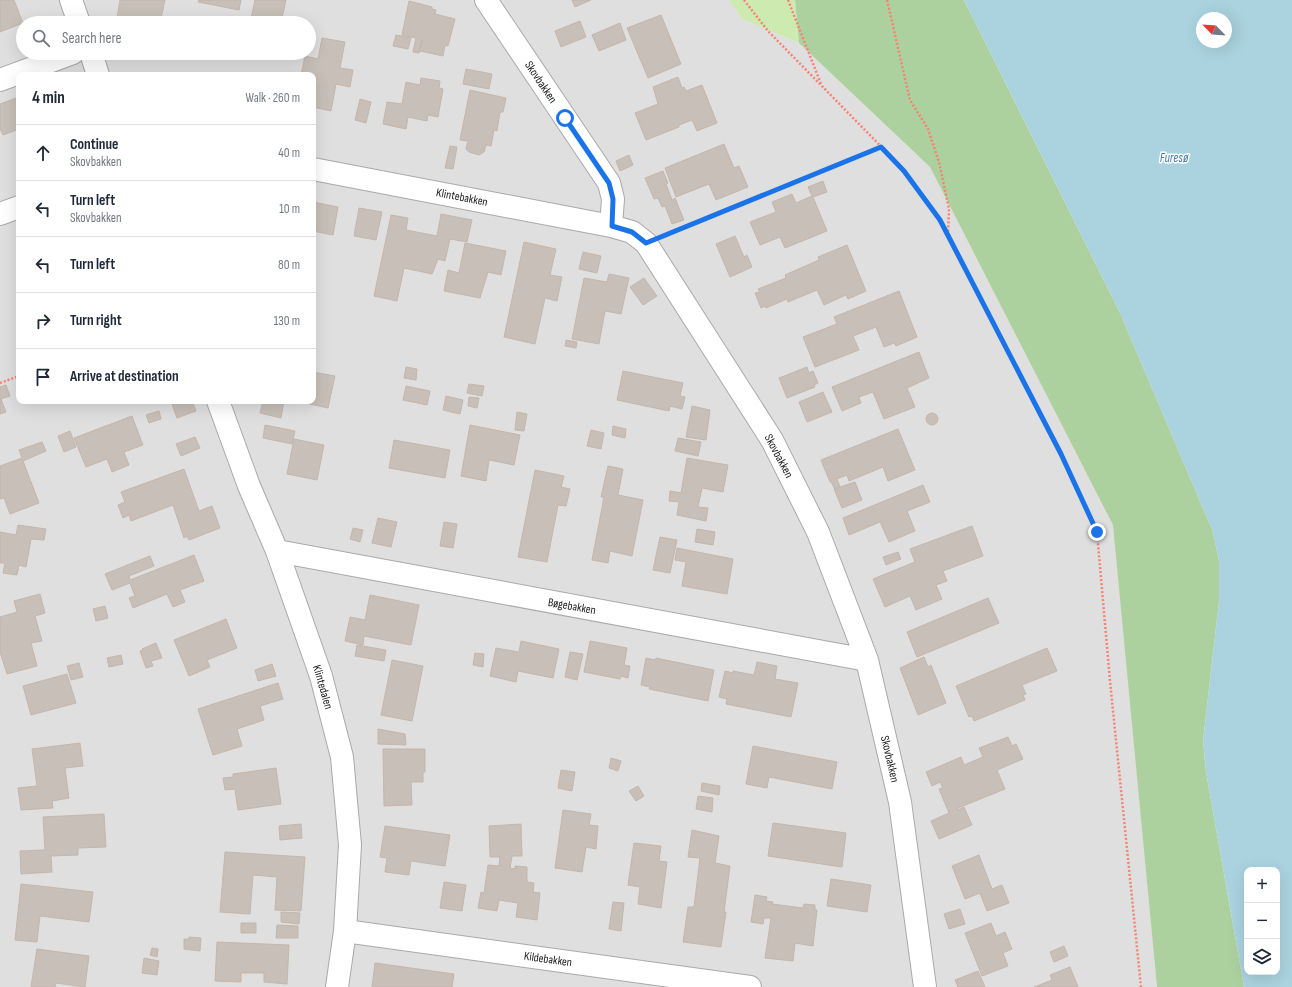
<!DOCTYPE html>
<html lang="en">
<head>
<meta charset="utf-8">
<style>
  :root { --surface:#fff; --page:#f6f6f7; --text:#1f2937; --muted:#747a83; --line:#e0e1e3 }
  body { margin:0; font-family:"Sofia Sans Condensed",sans-serif; background:var(--page); color:var(--text) }
  .controls { position:absolute; right:12px; bottom:12px; display:grid; overflow:hidden; border-radius:8px; box-shadow:0 4px 16px #0002 }
  .controls button { width:36px; height:36px; display:grid; place-items:center; padding:0; border:0; border-bottom:1px solid var(--line); background:var(--surface); color:var(--text); font:20px sans-serif }
  .compass { position:absolute; left:1196px; top:12px; width:36px; height:36px; border-radius:50%; background:var(--surface); box-shadow:0 4px 16px #0002; rotate:295deg }
  .stop { position:absolute; width:12px; height:12px; margin:-9px; border:3px solid #1a73e8; border-radius:50%; background:#fff }
  .stop.end { background:#1a73e8; border-color:#fff; box-shadow:0 1px 4px #0008 }
  .list { margin:0; padding:0; list-style:none }
  h2 { display:flex; justify-content:space-between; align-items:center; height:52px; margin:0; padding:0 16px; font-size:17px }
  h2 small { font-size:13px; font-weight:400; color:var(--muted) }
  .list li { display:grid; grid-template-columns:26px 1fr auto; gap:12px; align-items:center; box-sizing:border-box; height:56px; padding:0 16px; border-top:1px solid var(--line) }
  .list b { display:block; font-size:15px; white-space:nowrap }
  .list p { margin:0; font-size:13px; white-space:nowrap; color:var(--muted) }
  .list em { font-size:13px; font-style:normal; color:var(--muted) }
  .icon { flex:none; width:22px; height:22px; fill:none; stroke:currentColor; stroke-width:2; stroke-linecap:round; stroke-linejoin:round }
  .map { position:relative; flex:none; width:1292px; height:987px; overflow:hidden }
  .search { position:absolute; background:var(--surface); box-shadow:0 4px 16px #0002; left:16px; top:16px; width:300px; height:44px; display:flex; align-items:center; gap:10px; box-sizing:border-box; padding:0 14px; border-radius:22px; color:var(--muted); font-size:15px }
  .panel { position:absolute; background:var(--surface); box-shadow:0 4px 16px #0002; left:16px; top:72px; width:300px; height:332px; border-radius:8px }
  .map>svg:first-child { display:block }
</style>
</head>
<body>
<div class="map">
<svg width="1292" height="987" viewBox="0 0 1292 987">
  <rect width="100%" height="100%" fill="#f2efe9"/>
  <path fill="#e0dfdf" fill-rule="evenodd" d="M 0,0 L 729,0 L 742,19 L 799,43 L 930,167 L 1114,525 L 1157,987 L 0,987 ZM 23,23 L 309,23 L 309,53 L 23,53 ZM 19,75 L 313,75 L 313,401 L 19,401 Z"/>
  <path fill="#cdebb0" d="M 729,0 L 795,0 L 799,43 L 742,19 Z"/>
  <path fill="#add19e" d="M 795,0 L 964,0 L 1121,315 L 1213,532 L 1219,561 L 1219,601 L 1203,741 L 1206,772 L 1244,987 L 1157,987 L 1113,525 L 930,167 L 799,43 Z"/>
  <path fill="#aad3df" fill-rule="evenodd" d="M 964,0 L 1292,0 L 1292,987 L 1244,987 L 1206,772 L 1203,741 L 1219,601 L 1219,561 L 1213,532 L 1121,315 ZM 1202,18 L 1226,18 L 1226,42 L 1202,42 ZM 1247,870 L 1277,870 L 1277,972 L 1247,972 Z"/>
  <path fill="#c7bfb8" stroke="#c4b6ab" d="M 2,0 L 14,0 L 23,23 L 0,32 L 0,1 Z
    M 120,0 L 165,0 L 160,23 L 143,21 L 143,23 L 125,23 L 126,20 L 117,18 Z
    M 199,0 L 241,0 L 239,10 L 198,2 Z
    M 255,0 L 286,0 L 281,23 L 251,18 Z
    M 572,0 L 591,0 L 575,7 Z
    M 409,1 L 432,7 L 432,9 L 436,10 L 435,14 L 455,19 L 448,46 L 445,45 L 443,56 L 420,51 L 422,40 L 419,53 L 413,52 L 416,38 L 402,35 Z
    M 661,15 L 681,64 L 648,78 L 627,28 Z
    M 580,21 L 586,37 L 561,47 L 555,31 Z
    M 620,23 L 626,40 L 599,51 L 592,35 Z
    M 396,35 L 411,38 L 408,49 L 393,46 Z
    M 322,38 L 345,42 L 340,68 L 353,70 L 350,87 L 336,84 L 331,111 L 313,107 L 313,75 L 301,75 L 305,56 L 318,59 Z
    M 466,69 L 492,74 L 489,89 L 463,84 Z
    M 678,77 L 682,88 L 684,87 L 686,91 L 702,85 L 717,123 L 697,131 L 692,120 L 679,125 L 679,127 L 646,140 L 635,113 L 658,104 L 653,87 Z
    M 421,78 L 440,81 L 439,88 L 443,89 L 438,117 L 428,115 L 427,121 L 408,117 L 406,129 L 383,124 L 387,102 L 402,104 L 406,82 L 420,85 Z
    M 470,90 L 506,98 L 503,112 L 500,112 L 497,131 L 494,130 L 491,146 L 486,145 L 484,152 L 479,155 L 469,152 L 466,149 L 468,141 L 460,140 Z
    M 19,97 L 19,129 L 3,135 L 0,129 L 0,104 Z
    M 360,99 L 371,102 L 366,123 L 355,120 Z
    M 724,144 L 734,168 L 739,166 L 748,187 L 716,200 L 709,184 L 676,197 L 665,168 Z
    M 450,146 L 457,147 L 453,169 L 445,168 Z
    M 629,155 L 633,165 L 620,171 L 616,161 Z
    M 663,171 L 668,183 L 666,184 L 672,200 L 675,198 L 684,220 L 672,224 L 665,206 L 662,207 L 658,198 L 654,199 L 645,178 Z
    M 823,181 L 827,192 L 813,197 L 827,231 L 785,248 L 780,237 L 760,245 L 750,222 L 776,212 L 772,202 L 792,194 L 796,203 L 812,196 L 808,187 Z
    M 313,202 L 338,207 L 333,235 L 313,231 Z
    M 359,208 L 382,212 L 376,240 L 354,236 Z
    M 441,214 L 472,220 L 467,242 L 450,239 L 445,261 L 438,259 L 432,274 L 404,268 L 397,301 L 374,296 L 391,215 L 408,218 L 406,230 L 437,236 Z
    M 735,236 L 744,257 L 747,255 L 752,267 L 730,277 L 716,244 Z
    M 524,242 L 556,249 L 550,275 L 562,277 L 557,301 L 545,298 L 535,344 L 504,337 Z
    M 465,243 L 506,251 L 501,275 L 488,272 L 480,298 L 444,291 L 448,270 L 459,273 Z
    M 847,245 L 866,291 L 848,299 L 846,295 L 824,305 L 817,290 L 788,302 L 787,299 L 766,308 L 765,306 L 761,308 L 755,293 L 760,292 L 758,289 L 786,278 L 785,275 L 819,260 L 818,257 Z
    M 583,252 L 601,256 L 597,273 L 579,269 Z
    M 609,274 L 629,278 L 621,314 L 605,311 L 599,344 L 572,339 L 584,278 L 607,282 Z
    M 644,278 L 657,296 L 643,305 L 630,287 Z
    M 899,291 L 917,337 L 896,346 L 894,343 L 884,347 L 876,327 L 853,336 L 859,350 L 815,367 L 803,337 L 837,324 L 834,317 Z
    M 566,340 L 577,342 L 576,348 L 565,346 Z
    M 919,352 L 929,378 L 907,388 L 915,407 L 884,419 L 873,392 L 859,397 L 861,403 L 842,411 L 832,387 Z
    M 406,367 L 417,369 L 416,380 L 404,378 Z
    M 807,367 L 809,373 L 813,371 L 818,383 L 814,385 L 815,387 L 787,398 L 779,378 Z
    M 623,371 L 683,383 L 680,396 L 685,397 L 682,409 L 670,406 L 669,411 L 617,400 Z
    M 313,372 L 335,376 L 328,408 L 296,401 L 313,401 Z
    M 469,384 L 484,386 L 482,396 L 467,393 Z
    M 6,385 L 10,396 L 1,399 L 6,412 L 0,414 L 0,387 Z
    M 406,386 L 430,391 L 427,405 L 403,400 Z
    M 823,392 L 832,412 L 807,422 L 799,402 Z
    M 446,396 L 463,400 L 460,414 L 443,410 Z
    M 469,397 L 479,398 L 477,408 L 468,406 Z
    M 171,401 L 192,401 L 196,411 L 177,418 Z
    M 263,401 L 284,401 L 281,418 L 260,413 Z
    M 692,406 L 710,410 L 706,440 L 686,437 Z
    M 159,411 L 161,419 L 149,423 L 146,415 Z
    M 517,412 L 527,414 L 524,431 L 515,430 Z
    M926 419a6 6 0 1 1 12 0a6 6 0 1 1-12 0Z
    M 132,416 L 143,445 L 124,452 L 129,465 L 112,472 L 107,459 L 86,467 L 74,438 Z
    M 265,425 L 295,431 L 292,444 L 263,438 Z
    M 470,425 L 520,435 L 514,465 L 489,460 L 486,481 L 461,476 Z
    M 613,426 L 626,429 L 625,438 L 612,435 Z
    M 898,429 L 915,470 L 888,481 L 883,467 L 849,481 L 847,475 L 837,479 L 840,487 L 835,489 L 831,482 L 830,482 L 821,460 Z
    M 591,430 L 604,433 L 601,449 L 587,446 Z
    M 70,431 L 76,447 L 64,452 L 58,436 Z
    M 195,437 L 200,448 L 181,456 L 176,444 Z
    M 678,438 L 701,442 L 698,456 L 675,451 Z
    M 294,439 L 324,445 L 317,480 L 287,474 Z
    M 394,440 L 450,450 L 445,478 L 389,468 Z
    M 42,442 L 46,451 L 23,461 L 39,503 L 10,514 L 4,498 L 0,499 L 0,466 L 22,458 L 19,450 Z
    M 687,458 L 728,465 L 723,492 L 702,488 L 698,507 L 708,508 L 706,521 L 677,515 L 679,502 L 669,501 L 670,491 L 681,493 Z
    M 608,466 L 623,469 L 618,495 L 643,500 L 632,556 L 610,551 L 608,563 L 592,560 L 604,497 L 601,497 Z
    M 184,469 L 199,511 L 212,506 L 220,528 L 189,540 L 187,536 L 184,538 L 173,505 L 131,521 L 129,515 L 123,518 L 118,505 L 125,502 L 121,492 Z
    M 535,470 L 564,476 L 561,487 L 570,489 L 566,506 L 558,505 L 547,562 L 518,557 Z
    M 855,482 L 862,500 L 842,508 L 834,489 Z
    M 923,485 L 930,502 L 907,511 L 915,531 L 889,542 L 880,522 L 849,535 L 843,518 Z
    M 378,518 L 397,522 L 391,547 L 372,543 Z
    M 444,522 L 457,524 L 453,548 L 440,546 Z
    M 18,525 L 46,529 L 44,540 L 31,539 L 26,567 L 19,565 L 17,575 L 3,573 L 5,563 L 0,563 L 0,532 L 16,535 Z
    M 972,526 L 983,556 L 943,571 L 947,581 L 936,585 L 942,599 L 916,610 L 910,596 L 885,607 L 873,579 L 915,562 L 910,549 Z
    M 353,528 L 363,530 L 360,542 L 350,539 Z
    M 697,529 L 715,532 L 713,545 L 695,542 Z
    M 660,537 L 677,540 L 670,573 L 653,570 Z
    M 677,548 L 733,559 L 727,594 L 682,586 L 686,562 L 675,560 Z
    M 898,552 L 901,559 L 886,565 L 883,557 Z
    M 194,555 L 204,581 L 180,590 L 185,602 L 173,607 L 167,594 L 133,608 L 129,598 L 135,596 L 130,583 L 112,590 L 105,574 L 150,556 L 154,566 L 129,576 L 130,580 Z
    M 40,594 L 45,613 L 35,616 L 42,641 L 31,643 L 37,666 L 7,674 L 0,652 L 0,617 L 17,612 L 14,601 Z
    M 370,595 L 419,605 L 411,645 L 364,636 L 363,645 L 345,641 L 350,617 L 365,620 Z
    M 988,598 L 999,623 L 917,657 L 907,632 Z
    M 105,606 L 108,618 L 96,621 L 93,609 Z
    M 226,619 L 237,648 L 207,660 L 210,667 L 189,676 L 174,640 Z
    M 521,641 L 559,649 L 553,678 L 518,671 L 516,682 L 490,676 L 496,648 L 519,652 Z
    M 590,641 L 627,648 L 624,665 L 630,666 L 628,678 L 621,676 L 620,679 L 584,672 Z
    M 156,643 L 162,658 L 151,661 L 153,666 L 146,668 L 140,651 L 143,650 L 142,649 Z
    M 357,645 L 386,650 L 384,661 L 355,656 Z
    M 1047,648 L 1057,671 L 1022,685 L 1026,694 L 1023,695 L 1025,700 L 974,721 L 972,716 L 969,717 L 956,686 Z
    M 570,652 L 583,654 L 577,680 L 565,677 Z
    M 475,653 L 484,654 L 483,667 L 473,665 Z
    M 121,655 L 123,664 L 109,667 L 107,658 Z
    M 924,657 L 928,667 L 931,665 L 946,703 L 918,715 L 900,668 Z
    M 646,658 L 655,660 L 656,658 L 714,670 L 708,701 L 649,689 L 650,687 L 641,685 Z
    M 392,660 L 423,666 L 412,721 L 381,715 Z
    M 757,662 L 777,666 L 775,679 L 798,683 L 791,717 L 726,704 L 727,699 L 719,697 L 725,671 L 733,673 L 733,671 L 754,675 Z
    M 79,663 L 83,677 L 71,680 L 67,666 Z
    M 272,664 L 276,676 L 258,681 L 255,670 Z
    M 67,674 L 76,703 L 31,715 L 23,686 Z
    M 278,683 L 283,699 L 260,706 L 264,720 L 237,729 L 242,746 L 213,755 L 198,709 Z
    M 378,729 L 405,734 L 406,745 L 378,744 Z
    M 1008,737 L 1012,746 L 1016,744 L 1023,759 L 997,770 L 1005,789 L 958,808 L 958,810 L 964,807 L 972,825 L 939,839 L 931,821 L 949,813 L 939,789 L 943,788 L 940,782 L 932,786 L 926,772 L 961,757 L 964,765 L 983,757 L 979,748 Z
    M 80,743 L 83,766 L 65,768 L 69,798 L 52,801 L 53,808 L 21,810 L 18,788 L 37,786 L 32,749 Z
    M 753,746 L 837,762 L 832,789 L 769,777 L 767,788 L 746,784 Z
    M 383,749 L 425,749 L 425,772 L 423,772 L 423,782 L 411,782 L 412,805 L 384,806 Z
    M 611,758 L 621,761 L 618,771 L 609,768 Z
    M 276,768 L 281,804 L 238,810 L 235,789 L 225,790 L 223,778 L 233,777 L 233,774 Z
    M 561,770 L 575,772 L 572,791 L 558,788 Z
    M 702,783 L 720,786 L 719,795 L 701,791 Z
    M 638,786 L 644,796 L 636,801 L 629,791 Z
    M 698,796 L 713,798 L 712,812 L 696,809 Z
    M 563,810 L 591,814 L 589,825 L 598,826 L 596,849 L 586,847 L 582,872 L 555,868 Z
    M 104,814 L 106,847 L 78,848 L 78,855 L 51,856 L 52,872 L 21,874 L 20,851 L 45,850 L 43,817 Z
    M 773,823 L 846,833 L 842,867 L 768,856 Z
    M 301,824 L 302,838 L 280,840 L 279,826 Z
    M 521,824 L 522,856 L 512,856 L 510,868 L 515,869 L 515,866 L 527,867 L 527,882 L 534,883 L 533,892 L 540,893 L 537,920 L 516,917 L 518,903 L 499,900 L 497,911 L 478,908 L 481,892 L 484,893 L 488,865 L 499,866 L 500,857 L 490,857 L 489,826 Z
    M 385,826 L 450,835 L 445,866 L 411,861 L 409,875 L 385,872 L 387,858 L 380,857 Z
    M 692,830 L 719,836 L 715,863 L 730,866 L 724,912 L 726,912 L 721,947 L 683,942 L 688,907 L 694,907 L 700,858 L 688,857 Z
    M 634,843 L 661,846 L 659,861 L 667,862 L 661,908 L 638,904 L 640,887 L 628,885 Z
    M 225,852 L 305,857 L 301,911 L 275,910 L 277,877 L 253,875 L 250,914 L 220,912 Z
    M 979,855 L 992,889 L 1002,885 L 1009,903 L 987,911 L 980,893 L 965,899 L 952,866 Z
    M 831,879 L 871,885 L 867,912 L 827,906 Z
    M 444,882 L 466,885 L 462,911 L 440,908 Z
    M 21,884 L 93,892 L 89,922 L 40,916 L 37,942 L 15,940 Z
    M 755,895 L 767,897 L 766,901 L 773,902 L 772,904 L 803,908 L 804,904 L 815,905 L 815,910 L 817,910 L 813,946 L 795,943 L 793,961 L 765,958 L 771,918 L 764,918 L 763,924 L 751,922 Z
    M 613,902 L 624,903 L 621,931 L 609,929 Z
    M 960,909 L 965,924 L 949,929 L 944,914 Z
    M 281,912 L 300,913 L 299,924 L 281,922 Z
    M 241,923 L 256,923 L 256,933 L 241,933 Z
    M 991,923 L 996,936 L 1005,932 L 1012,949 L 1003,953 L 1008,966 L 982,976 L 965,933 Z
    M 277,925 L 298,926 L 298,938 L 276,938 Z
    M 189,937 L 201,938 L 200,951 L 184,949 L 184,939 L 189,939 Z
    M 217,942 L 289,945 L 287,984 L 264,982 L 264,973 L 241,973 L 241,982 L 215,981 Z
    M 1064,946 L 1068,956 L 1054,962 L 1050,952 Z
    M 152,948 L 158,949 L 157,957 L 150,955 Z
    M 37,949 L 89,956 L 85,987 L 56,983 L 55,987 L 31,987 Z
    M 144,958 L 159,961 L 157,975 L 142,973 Z
    M 375,963 L 454,974 L 452,987 L 372,987 Z
    M 1070,967 L 1078,987 L 1034,987 L 1052,980 L 1050,975 Z
    M 978,971 L 985,987 L 958,987 L 955,980 Z"/>
  <g fill="none" stroke-linecap="round" stroke-linejoin="round">
    <defs>
      <path id="street" d="M 71,0 L 79,23
        M 486,0 L 609,183 L 613,199 L 611,226 L 632,232 L 646,243 L 772,440 L 818,532 L 867,660 L 900,802 L 925,987
        M 91,53 L 98,75
        M 0,80 L 73,53
        M 313,169 L 611,226
        M 0,214 L 19,207
        M 218,401 L 249,486 L 277,551 L 321,676 L 342,757 L 350,845 L 345,931 L 337,987
        M 277,551 L 867,660
        M 345,931 L 750,987"/>
    </defs>
    <use href="#street" stroke="#a9a9a9" stroke-width="24"/>
    <path stroke="#fa8072" stroke-width="2.5" stroke-dasharray="2 2" stroke-linecap="butt" d="M 744,0 L 768,31 L 905,171 L 940,220 L 1061,454 L 1097,532 L 1110,681 L 1141,987
      M 788,0 L 821,84
      M 887,0 L 910,100 L 928,129 L 939,162 L 949,209 L 948,235
      M 667,235 L 881,147
      M 0,383 L 19,376"/>
    <use href="#street" stroke="#fff" stroke-width="22"/>
  </g>
  <g fill="none" stroke-linecap="round" stroke-linejoin="round">
    <path stroke="#1a73e8" stroke-width="5" d="M 565,118 L 609,183 L 613,199 L 612,226 L 632,232 L 646,243 L 881,147 L 904,171 L 940,220 L 1061,454 L 1097,532"/>
  </g>
  <g text-anchor="middle" stroke-width="3" stroke-linejoin="round" paint-order="stroke">
    <g font-size="12" fill="#222" stroke="#fff">
      <text transform="translate(541 82) rotate(56)" y="4">Skovbakken</text>
      <text transform="translate(462 197) rotate(11)" y="4">Klintebakken</text>
      <text transform="translate(779 456) rotate(62)" y="4">Skovbakken</text>
      <text transform="translate(572 606) rotate(10)" y="4">Bøgebakken</text>
      <text transform="translate(323 687) rotate(74)" y="4">Klintedalen</text>
      <text transform="translate(890 759) rotate(77)" y="4">Skovbakken</text>
      <text transform="translate(548 959) rotate(8)" y="4">Kildebakken</text>
    </g>
    <g font-size="13" font-style="italic" fill="#4a7aab" stroke="#fff">
      <text x="1174" y="162">Furesø</text>
    </g>
  </g>
</svg>
<div class="controls">
<button>+</button>
<button>−</button>
<button><svg class="icon" aria-label="layers" viewBox="0 0 24 24"><path d="M12 4l9 5-9 5-9-5zM3 14l9 5 9-5"/></svg></button>
</div>
<svg class="compass" viewBox="-18 -18 36 36"><path d="M0-13l5 13h-10z" fill="#e53935"/><path d="M0 13l5-13h-10z" fill="#747a83"/></svg>
<div class="stop" style="left:565px;top:118px"></div>
<div class="stop end" style="left:1097px;top:532px"></div>
<div class="search"><svg class="icon" aria-label="search" viewBox="0 0 24 24"><circle cx="10" cy="10" r="6"/><path d="M15 15l6 6"/></svg>Search here</div>
<section class="panel">
<h2>4 min<small>Walk · 260 m</small></h2>
<ul class="list">
<li><svg class="icon" aria-label="ahead" viewBox="0 0 24 24"><path d="M12 20V5M6 11l6-6 6 6"/></svg><div><b>Continue</b><p>Skovbakken</p></div><em>40 m</em></li>
<li><svg class="icon" aria-label="left" viewBox="0 0 24 24"><path d="M17 20v-9H6M10 6l-5 5 5 5"/></svg><div><b>Turn left</b><p>Skovbakken</p></div><em>10 m</em></li>
<li><svg class="icon" aria-label="left" viewBox="0 0 24 24"><path d="M17 20v-9H6M10 6l-5 5 5 5"/></svg><div><b>Turn left</b></div><em>80 m</em></li>
<li><svg class="icon" aria-label="right" viewBox="0 0 24 24"><path d="M7 20v-9h11M14 6l5 5-5 5"/></svg><div><b>Turn right</b></div><em>130 m</em></li>
<li><svg class="icon" aria-label="arrive" viewBox="0 0 24 24"><path d="M6 21V4h12l-3 4 3 4H6"/></svg><div><b>Arrive at destination</b></div></li>
</ul>
</section>
</div>
</body>
</html>
